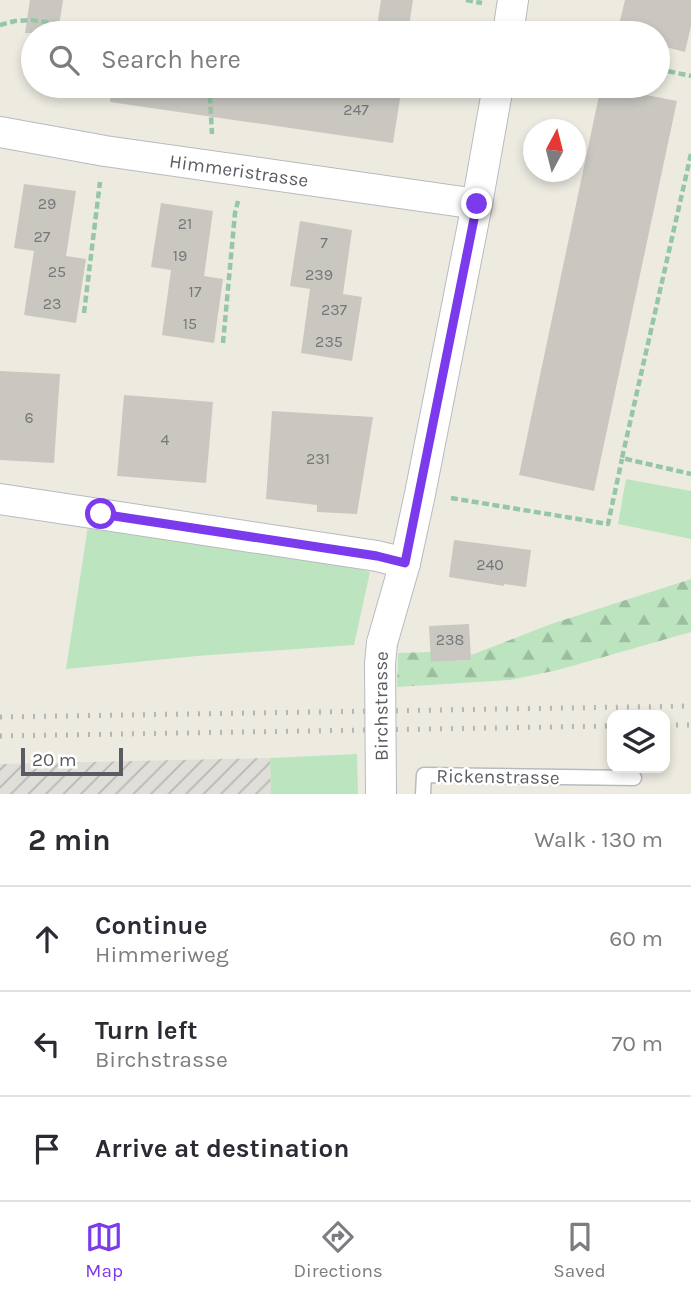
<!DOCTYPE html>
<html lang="en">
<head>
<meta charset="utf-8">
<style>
  :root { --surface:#fff; --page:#f7f7f7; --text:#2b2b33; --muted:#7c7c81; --line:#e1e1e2; --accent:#7c3aed }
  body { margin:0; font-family:Karla,sans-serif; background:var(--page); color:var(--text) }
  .controls { position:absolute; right:21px; bottom:21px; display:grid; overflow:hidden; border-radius:14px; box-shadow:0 4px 10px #0003 }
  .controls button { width:63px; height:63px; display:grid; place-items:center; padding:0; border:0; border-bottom:2px solid var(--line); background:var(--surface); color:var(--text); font:35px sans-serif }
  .compass { position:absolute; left:523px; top:119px; width:63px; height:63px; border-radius:50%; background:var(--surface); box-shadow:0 4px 10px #0003; rotate:7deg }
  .scale { position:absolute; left:21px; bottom:18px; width:102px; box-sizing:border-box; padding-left:7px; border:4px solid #595c62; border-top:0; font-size:19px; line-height:24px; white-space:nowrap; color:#595c62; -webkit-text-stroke:5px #fff; paint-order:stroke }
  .stop { position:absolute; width:21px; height:21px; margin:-16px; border:5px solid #7c3aed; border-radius:50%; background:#fff }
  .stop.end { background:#7c3aed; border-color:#fff; box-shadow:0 2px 7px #0008 }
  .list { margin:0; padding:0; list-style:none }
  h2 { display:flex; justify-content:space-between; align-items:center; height:91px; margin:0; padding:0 28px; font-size:30px }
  h2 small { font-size:23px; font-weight:400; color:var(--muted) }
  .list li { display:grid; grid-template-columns:46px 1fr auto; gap:21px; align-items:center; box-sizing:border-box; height:105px; padding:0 28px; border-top:2px solid var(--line) }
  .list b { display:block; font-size:26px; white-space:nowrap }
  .list p { margin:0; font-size:23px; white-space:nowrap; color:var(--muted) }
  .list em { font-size:23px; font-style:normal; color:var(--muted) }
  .icon { flex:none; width:38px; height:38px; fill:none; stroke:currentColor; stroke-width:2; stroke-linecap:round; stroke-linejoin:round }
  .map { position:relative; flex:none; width:691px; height:794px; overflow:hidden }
  .search { position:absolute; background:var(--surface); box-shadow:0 4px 10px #0003; left:21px; right:21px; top:21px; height:77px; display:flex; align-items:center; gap:18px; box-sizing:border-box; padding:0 24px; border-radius:38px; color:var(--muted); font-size:26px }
  .sheet { height:406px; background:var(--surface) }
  nav { display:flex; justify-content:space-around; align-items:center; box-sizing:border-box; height:98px; border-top:2px solid var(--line); background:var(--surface); font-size:19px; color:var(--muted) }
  nav a { display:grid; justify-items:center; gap:4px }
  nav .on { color:var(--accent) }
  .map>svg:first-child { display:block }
</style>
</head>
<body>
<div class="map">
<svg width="691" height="794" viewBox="0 0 691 794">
  <defs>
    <pattern id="industrial-furrows" width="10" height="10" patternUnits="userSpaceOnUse" patternTransform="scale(1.75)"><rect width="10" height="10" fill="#e0ded8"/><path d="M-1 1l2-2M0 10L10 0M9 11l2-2" fill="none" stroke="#b9b7b3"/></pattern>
    <pattern id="forest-firs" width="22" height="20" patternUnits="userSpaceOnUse" patternTransform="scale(1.75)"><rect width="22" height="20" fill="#bce5bf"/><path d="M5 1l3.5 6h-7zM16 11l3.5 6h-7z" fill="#9cbd9f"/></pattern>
  </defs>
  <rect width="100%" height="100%" fill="#edebe0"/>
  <path fill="url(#industrial-furrows)" d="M 270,758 L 271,794 L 0,794 L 0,764 Z"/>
  <path fill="#bce5bf" d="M 626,479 L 691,491 L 691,539 L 618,524 Z
    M 88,526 L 350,566 L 370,572 L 354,645 L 197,656 L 66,669 Z
    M 357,754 L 358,794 L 271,794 L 270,758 Z"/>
  <path fill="url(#forest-firs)" d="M 691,579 L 691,632 L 558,670 L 510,680 L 397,687 L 398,653 L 431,652 L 431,662 L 471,660 L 471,655 L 551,624 Z"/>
  <path fill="#c9c7c0" d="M 30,0 L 63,0 L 58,33 L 25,33 Z
    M 381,0 L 413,0 L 408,33 L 376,33 Z
    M 625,0 L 691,0 L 691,26 L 685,52 L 658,45 L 658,33 L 617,33 Z
    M 111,86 L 402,86 L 393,143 L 110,102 Z
    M 601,86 L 677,101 L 594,491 L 519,475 Z
    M 24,184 L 76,191 L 66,256 L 86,259 L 76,323 L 24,315 L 34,251 L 14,248 Z
    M 161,203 L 213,211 L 204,276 L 223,279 L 214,343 L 162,335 L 171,270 L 151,267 Z
    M 300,221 L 352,230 L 343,294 L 362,297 L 352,361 L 301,353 L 310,289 L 290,286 Z
    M 0,371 L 60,374 L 54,463 L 0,460 Z
    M 124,395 L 213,402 L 206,483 L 117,476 Z
    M 272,411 L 373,417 L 357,514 L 317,512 L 317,505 L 266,499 Z
    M 454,540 L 531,550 L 526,587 L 504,584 L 504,586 L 449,577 Z
    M 469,624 L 471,660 L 431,662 L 429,626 Z"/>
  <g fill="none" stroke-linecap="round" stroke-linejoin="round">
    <defs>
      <path id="lane" d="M 423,794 L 424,775 L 634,778"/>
      <g id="street">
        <path d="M 508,33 L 513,0"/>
        <path id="s1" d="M 0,132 L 105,151 L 477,204"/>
        <path d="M 0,499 L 377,556 L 405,563"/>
        <path d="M 382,643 L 405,563 L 420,494 L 477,204 L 498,86"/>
      </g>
    </defs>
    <use href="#lane" stroke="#b8bac0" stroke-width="17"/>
    <use href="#street" stroke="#b8bac0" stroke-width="32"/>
    <path stroke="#95c6a7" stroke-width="4.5" stroke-dasharray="7 3.5" stroke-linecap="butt" d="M 466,0 L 482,3
      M 0,25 L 15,21 L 31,20 L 135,33
      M 658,69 L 691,76
      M 212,86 L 210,97 L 212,134
      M 450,86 L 465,92
      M 691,154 L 622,458 L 691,474
      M 84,313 L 100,182
      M 223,343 L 235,213 L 238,201
      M 451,498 L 608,524 L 622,459"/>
    <use href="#lane" stroke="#fff" stroke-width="14"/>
    <use href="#street" stroke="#fff" stroke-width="30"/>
    <path stroke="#b4b5b5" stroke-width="5" stroke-dasharray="2 9" stroke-linecap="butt" d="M 0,717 L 691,706
      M 665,725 L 691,725
      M 0,736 L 612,726"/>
    <defs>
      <g id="street-bridge">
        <path id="s2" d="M 381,794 L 380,664 L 382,643"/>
      </g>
    </defs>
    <use href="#street-bridge" stroke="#b8bac0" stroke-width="32" stroke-linecap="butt"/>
    <use href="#street-bridge" stroke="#fff" stroke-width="30"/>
  </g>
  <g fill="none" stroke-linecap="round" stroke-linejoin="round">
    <path stroke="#7c3aed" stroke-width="9" d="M 101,514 L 377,556 L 405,563 L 477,204"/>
  </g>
  <g text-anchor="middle" stroke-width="5" stroke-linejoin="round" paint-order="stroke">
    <g font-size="16" fill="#75777a">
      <text x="356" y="115">247</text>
      <text x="47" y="209">29</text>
      <text x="185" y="229">21</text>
      <text x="42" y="242">27</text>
      <text x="324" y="248">7</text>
      <text x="180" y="261">19</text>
      <text x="57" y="277">25</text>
      <text x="319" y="280">239</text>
      <text x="195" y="297">17</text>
      <text x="52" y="309">23</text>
      <text x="334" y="315">237</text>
      <text x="190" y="329">15</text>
      <text x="329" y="347">235</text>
      <text x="29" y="423">6</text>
      <text x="165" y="445">4</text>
      <text x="318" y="464">231</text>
      <text x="490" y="570">240</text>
      <text x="450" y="645">238</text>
    </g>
    <g font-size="19" fill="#595c62" stroke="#fff">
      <text dy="7" stroke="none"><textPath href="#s1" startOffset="242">Himmeristrasse</textPath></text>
      <text dy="7" stroke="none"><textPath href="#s2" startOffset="88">Birchstrasse</textPath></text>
      <text transform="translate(498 776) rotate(1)" y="7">Rickenstrasse</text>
    </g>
  </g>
</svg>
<div class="controls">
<button><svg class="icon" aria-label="layers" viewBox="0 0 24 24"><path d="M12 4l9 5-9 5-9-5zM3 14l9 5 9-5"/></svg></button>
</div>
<svg class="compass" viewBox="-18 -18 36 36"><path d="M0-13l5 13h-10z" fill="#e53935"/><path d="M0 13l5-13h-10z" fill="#7c7c81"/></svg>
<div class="scale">20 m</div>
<div class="stop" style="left:101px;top:514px"></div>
<div class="stop end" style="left:477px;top:204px"></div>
<div class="search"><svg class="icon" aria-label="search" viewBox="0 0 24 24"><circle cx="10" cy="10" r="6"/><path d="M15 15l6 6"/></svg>Search here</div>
</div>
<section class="sheet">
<h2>2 min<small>Walk · 130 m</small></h2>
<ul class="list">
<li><svg class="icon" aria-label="ahead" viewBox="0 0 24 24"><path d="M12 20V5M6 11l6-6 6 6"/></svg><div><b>Continue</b><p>Himmeriweg</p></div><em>60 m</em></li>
<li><svg class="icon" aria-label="left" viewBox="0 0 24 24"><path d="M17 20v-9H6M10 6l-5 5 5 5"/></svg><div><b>Turn left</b><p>Birchstrasse</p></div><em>70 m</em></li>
<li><svg class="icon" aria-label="arrive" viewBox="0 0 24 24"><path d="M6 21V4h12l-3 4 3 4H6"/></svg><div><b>Arrive at destination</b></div></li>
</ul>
</section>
<nav>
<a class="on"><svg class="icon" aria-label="map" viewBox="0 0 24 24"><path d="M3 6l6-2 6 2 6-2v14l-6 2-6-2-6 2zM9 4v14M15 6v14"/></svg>Map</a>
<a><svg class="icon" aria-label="directions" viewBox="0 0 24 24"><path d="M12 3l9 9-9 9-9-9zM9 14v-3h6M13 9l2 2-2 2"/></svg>Directions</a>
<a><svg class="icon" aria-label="saved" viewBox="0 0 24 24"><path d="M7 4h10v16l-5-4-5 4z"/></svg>Saved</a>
</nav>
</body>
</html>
